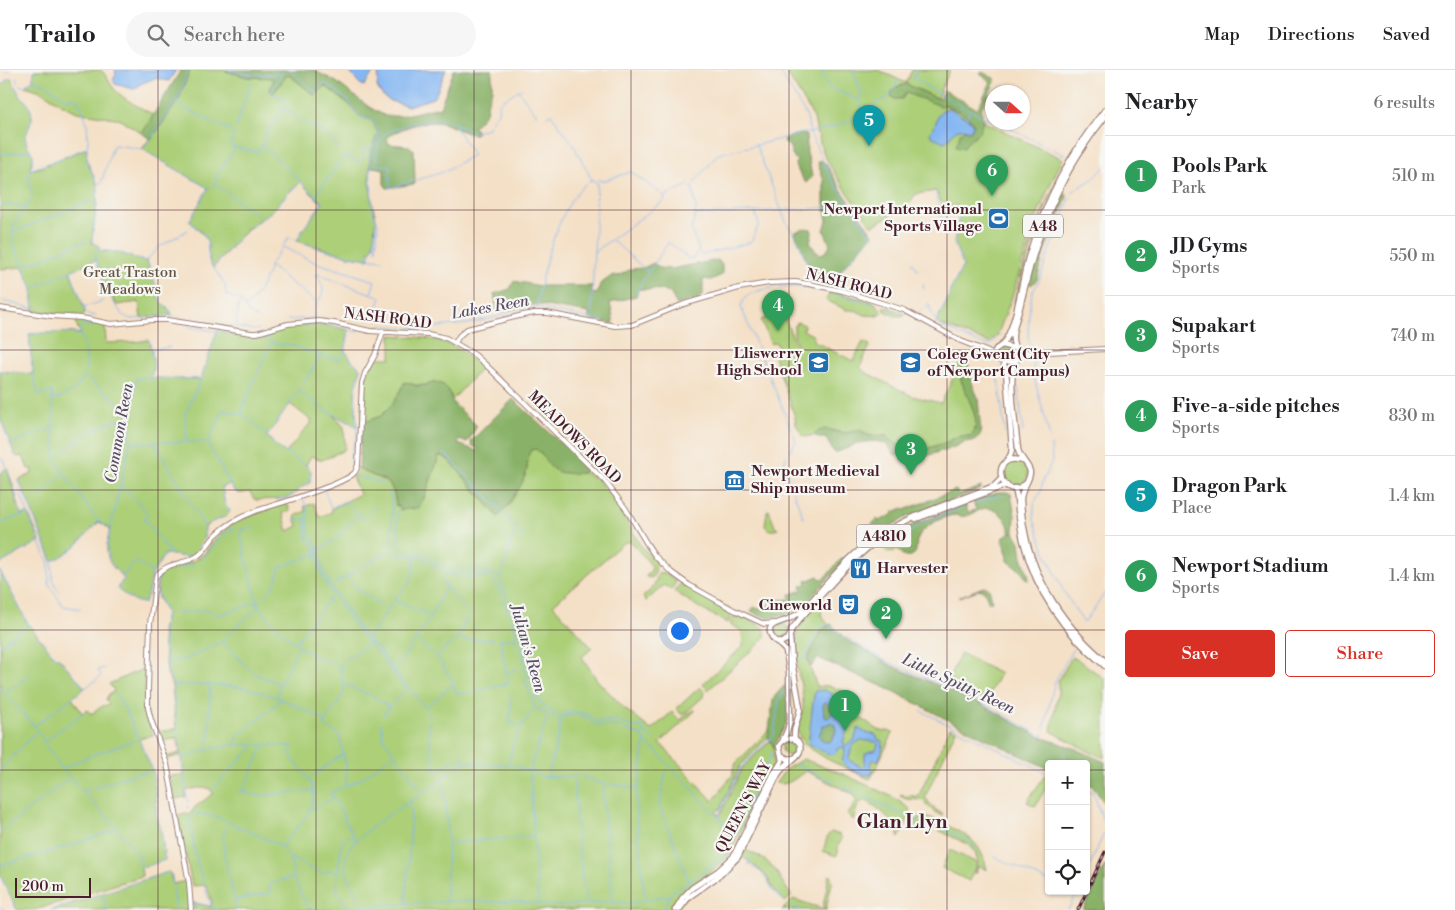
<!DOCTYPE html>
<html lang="en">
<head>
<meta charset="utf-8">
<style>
  :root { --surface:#fff; --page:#f6f6f6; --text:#202124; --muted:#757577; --line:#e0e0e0; --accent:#d93025 }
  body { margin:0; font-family:"Libre Bodoni",serif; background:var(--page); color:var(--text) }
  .controls { position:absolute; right:15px; bottom:15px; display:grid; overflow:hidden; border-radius:5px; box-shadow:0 1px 4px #0004 }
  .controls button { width:45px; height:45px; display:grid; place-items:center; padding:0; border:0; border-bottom:1px solid var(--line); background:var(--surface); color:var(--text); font:25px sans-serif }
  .compass { position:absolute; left:985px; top:15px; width:45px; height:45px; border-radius:50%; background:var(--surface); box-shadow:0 1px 4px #0004; rotate:111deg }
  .scale { position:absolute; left:15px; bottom:12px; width:76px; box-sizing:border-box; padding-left:5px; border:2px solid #4a1f2b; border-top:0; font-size:14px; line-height:18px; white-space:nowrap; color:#4a1f2b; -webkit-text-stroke:4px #f6f6f2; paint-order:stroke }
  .you { position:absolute; left:679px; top:560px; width:18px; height:18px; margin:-12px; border:4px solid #fff; border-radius:50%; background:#1a73e8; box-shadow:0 0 0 8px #1a73e833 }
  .badge { display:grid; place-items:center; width:32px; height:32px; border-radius:50%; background:var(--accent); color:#fff; font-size:16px; font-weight:700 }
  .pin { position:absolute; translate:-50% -41px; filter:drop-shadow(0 1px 2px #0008) }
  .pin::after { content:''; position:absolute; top:26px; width:18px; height:15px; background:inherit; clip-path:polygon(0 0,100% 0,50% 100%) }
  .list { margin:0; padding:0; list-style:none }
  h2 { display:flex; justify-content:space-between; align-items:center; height:65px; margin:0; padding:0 20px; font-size:21px }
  h2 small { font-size:16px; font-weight:400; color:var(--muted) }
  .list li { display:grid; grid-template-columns:32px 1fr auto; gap:15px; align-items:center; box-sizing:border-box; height:80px; padding:0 20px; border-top:1px solid var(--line) }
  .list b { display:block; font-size:19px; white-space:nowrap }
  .list p { margin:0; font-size:16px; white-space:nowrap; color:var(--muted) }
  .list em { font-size:16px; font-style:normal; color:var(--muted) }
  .actions { display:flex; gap:10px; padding:15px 20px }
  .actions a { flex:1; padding:11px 0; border:1px solid var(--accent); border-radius:5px; text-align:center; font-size:18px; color:var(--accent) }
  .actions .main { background:var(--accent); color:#fff }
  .icon { flex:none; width:28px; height:28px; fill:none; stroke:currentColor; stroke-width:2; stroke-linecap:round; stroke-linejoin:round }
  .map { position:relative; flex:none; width:1105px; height:840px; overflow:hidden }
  header { display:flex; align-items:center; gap:30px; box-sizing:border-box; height:70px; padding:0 25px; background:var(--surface); border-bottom:1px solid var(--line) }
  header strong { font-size:24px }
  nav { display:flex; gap:28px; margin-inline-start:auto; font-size:18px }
  .search { width:350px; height:45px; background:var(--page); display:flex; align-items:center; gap:12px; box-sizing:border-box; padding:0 18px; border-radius:28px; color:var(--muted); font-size:19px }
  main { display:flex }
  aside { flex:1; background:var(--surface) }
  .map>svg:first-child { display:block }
</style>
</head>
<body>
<header>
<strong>Trailo</strong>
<div class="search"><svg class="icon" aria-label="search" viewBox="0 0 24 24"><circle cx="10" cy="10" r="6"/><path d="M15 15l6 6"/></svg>Search here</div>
<nav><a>Map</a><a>Directions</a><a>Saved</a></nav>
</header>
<main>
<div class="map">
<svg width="1105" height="840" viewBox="0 0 1105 840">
  <rect width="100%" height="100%" fill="#f6f6f2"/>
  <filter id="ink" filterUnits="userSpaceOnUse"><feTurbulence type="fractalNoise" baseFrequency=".02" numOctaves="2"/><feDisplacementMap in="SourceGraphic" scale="10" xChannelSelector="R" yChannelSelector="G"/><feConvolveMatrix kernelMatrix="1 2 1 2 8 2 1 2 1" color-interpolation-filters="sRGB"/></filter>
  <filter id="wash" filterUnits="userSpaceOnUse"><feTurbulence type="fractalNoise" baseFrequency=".0096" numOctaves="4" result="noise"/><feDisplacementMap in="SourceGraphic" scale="20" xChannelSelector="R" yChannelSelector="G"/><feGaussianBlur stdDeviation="1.12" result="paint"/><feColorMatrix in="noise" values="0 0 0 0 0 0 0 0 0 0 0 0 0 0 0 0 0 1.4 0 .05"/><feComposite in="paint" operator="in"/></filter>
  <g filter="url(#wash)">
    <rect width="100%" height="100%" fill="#f4e0c6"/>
    <path fill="#accf78" stroke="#7b7752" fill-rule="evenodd" d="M 34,0 L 101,0 C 107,6 110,14 115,20 C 126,31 141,38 154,45 L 142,63 L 121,50 L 115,48 L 77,42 L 63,35 L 41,21 L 25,16 L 33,10 Z
      M 188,0 L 228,0 L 243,4 L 284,0 L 324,13 L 372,51 L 379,63 C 376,72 372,80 370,89 C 368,102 372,139 377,151 L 375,153 L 374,175 L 370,181 L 369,189 L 349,186 L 297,171 L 302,161 L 322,133 L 310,122 L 301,112 L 287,124 L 272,141 L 246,160 L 213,198 C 206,186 210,182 207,171 C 205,164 195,157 190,152 L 190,150 L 208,118 L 142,79 L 176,32 Z
      M 785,0 L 878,0 L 906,13 L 912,0 L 950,0 L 937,28 L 906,14 L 905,18 L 980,50 L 1063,89 L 1049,117 L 1033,156 L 1012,227 L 997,266 L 989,273 L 936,253 L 948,229 L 950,221 L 963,196 L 954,172 L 957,158 L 960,140 L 961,139 L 959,136 L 956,135 L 944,139 L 936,121 L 916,124 L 908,135 L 872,156 C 859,137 818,87 819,65 L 817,64 L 814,48 Z
      M 11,8 L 19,24 L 29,35 L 31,41 L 32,49 L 25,68 L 27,75 L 33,85 L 30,100 L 42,97 L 87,78 C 84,97 97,104 98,120 L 92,169 L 92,173 L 99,176 L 99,180 L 100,181 L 118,182 L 140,190 L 146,191 L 151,201 L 161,233 L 170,240 L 172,245 L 141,248 L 139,232 L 116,235 L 103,210 L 96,190 L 70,201 L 84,237 L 85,241 L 83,246 L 34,241 L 32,218 L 23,197 L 0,199 L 0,15 L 4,14 L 6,10 Z
      M 1081,67 L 1071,87 L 1064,97 L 1042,146 L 1022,208 L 1017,229 L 1014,233 C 1028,171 1048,121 1081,67 Z
      M 833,222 L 874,232 L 878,236 L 882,244 L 876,244 L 876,245 L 879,246 L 865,245 L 855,240 L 853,241 L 850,239 L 849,241 L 826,230 L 830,223 Z
      M 883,237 L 888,237 L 905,244 C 899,249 891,244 885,241 Z
      M 782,241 L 796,276 L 780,283 L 776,272 L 771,274 L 761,250 Z
      M 76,249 L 105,255 L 106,273 L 134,272 L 149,270 C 152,283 157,296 150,308 L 201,309 L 217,261 L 251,266 L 257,268 C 275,257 305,253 326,255 C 334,256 341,258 349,260 L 345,282 L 347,283 L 352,291 L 361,299 L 355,321 L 357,357 L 351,353 L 333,345 L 344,357 L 345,378 L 344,380 L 322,390 L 311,386 L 306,395 L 311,401 L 310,413 C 302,416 299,420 293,425 C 284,431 267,429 256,430 L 254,429 L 250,422 C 238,424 236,425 230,414 L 222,417 L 225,435 L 230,440 C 228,448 223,447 217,450 C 213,451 209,454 205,457 L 204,469 L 193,486 L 186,487 L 166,484 L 164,485 L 153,503 L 145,533 C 134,533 124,525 117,518 L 124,509 C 121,504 117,502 113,497 C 104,486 107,472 110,459 L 99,452 C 84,466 72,484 52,491 L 19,410 L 32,404 L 31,401 L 33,400 L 32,398 L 28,399 L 23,386 L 17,387 L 15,385 L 0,348 L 0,301 L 33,304 L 29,264 C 45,263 67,261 81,264 L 76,254 ZM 290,334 L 312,351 L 286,383 L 276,376 L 267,366 Z
      M 797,252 L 805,255 L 803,260 L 814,266 L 813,271 L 853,291 L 863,272 L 870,275 L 860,297 L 865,302 L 912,326 L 941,333 L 962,289 C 963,294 960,299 960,304 C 961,320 987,353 970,366 L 958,366 L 947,372 L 923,380 L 905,379 L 895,374 L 888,367 L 883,365 L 870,366 L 862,361 L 843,363 L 827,359 L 815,363 L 814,365 L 806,367 L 802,365 L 796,354 L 795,347 L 774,286 L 798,277 L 794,265 L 794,256 L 796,255 Z
      M 391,265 C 412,267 434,267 453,276 C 464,282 473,290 482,298 L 452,330 L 450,323 L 435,312 C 422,317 418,316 405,312 L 394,332 L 381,346 L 362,353 L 363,312 L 375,288 L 391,288 Z
      M 1000,278 L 1010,278 L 1017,281 L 1017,287 C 1011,291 1004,290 998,288 L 997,281 Z
      M 536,379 L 542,383 L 550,396 L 582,403 L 583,402 L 590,406 L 594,405 L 616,432 L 639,473 L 657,494 L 655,499 L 656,501 L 652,508 L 646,507 L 648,503 L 650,503 L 652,496 L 630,471 L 623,473 L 553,535 L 592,578 L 582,587 L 597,610 L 625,639 L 651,660 L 672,642 L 680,650 L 694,639 L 695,641 L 660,673 L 713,731 L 733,704 L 733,700 L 736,693 L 770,659 L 768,667 L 740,696 L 721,738 L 716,742 L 719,746 L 721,743 L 743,697 L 770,671 L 774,677 L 774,693 L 729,785 L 721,794 L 678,825 L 669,840 L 194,840 L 194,833 L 211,837 L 212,832 L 206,815 L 192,816 L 178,746 L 184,744 L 190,744 L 195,737 L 214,723 L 208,718 L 197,718 L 185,721 L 186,727 L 174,729 L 170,706 L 184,705 L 181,685 L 167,689 L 166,687 L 180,683 L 177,668 L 161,672 L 157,662 L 176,659 L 172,616 L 167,602 L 162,561 L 166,543 L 158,527 L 157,516 L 158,508 L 159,504 L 168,498 L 191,492 L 199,488 L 204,484 L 215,469 L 227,458 L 235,452 L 251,445 L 287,433 L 290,441 L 283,443 L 288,461 L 298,456 L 295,447 L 297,445 L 306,441 L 304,437 L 314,433 L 319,447 L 332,442 L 331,439 L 360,424 L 352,407 L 355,405 L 359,398 C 379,413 393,403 396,436 L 399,436 L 400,439 L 423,431 L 438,389 L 439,386 L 443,386 L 509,436 L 527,398 L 527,386 L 531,380 Z
      M1002 403a13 13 0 1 1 26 0a13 13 0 1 1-26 0Z
      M 7,398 L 21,445 L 28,443 L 40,471 L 0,494 L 0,403 Z
      M 769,440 L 775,457 L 778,459 C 773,461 769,461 765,456 L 767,441 Z
      M 896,462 L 894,471 L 895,481 L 887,482 L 881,473 Z
      M 0,501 L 28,554 L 55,587 L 59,588 L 85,618 L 72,628 L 82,643 L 88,640 L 91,644 L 104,635 L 105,636 L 109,634 L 106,629 L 109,624 L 113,623 L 112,622 L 114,620 L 109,614 L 145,598 L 145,631 L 150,656 L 153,665 L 139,669 L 153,702 L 156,724 L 156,744 L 161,760 L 165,790 L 141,798 L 142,806 L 35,840 L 17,840 L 0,805 Z
      M 666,503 L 676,511 L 675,514 L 671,520 L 664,515 L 646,531 L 643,527 L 654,516 L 658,504 Z
      M 681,513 L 732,540 L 728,553 L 701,539 L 674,521 Z
      M 824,528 L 821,544 L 829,556 L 807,589 L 817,617 C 830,613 839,619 850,625 C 846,633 851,638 848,646 L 850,650 C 851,649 857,648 858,648 C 870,650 876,664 888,661 L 893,663 L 871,708 L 869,709 L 827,689 L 813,680 L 812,681 C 808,676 800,670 798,663 C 795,656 803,645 803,637 C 804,611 789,587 798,561 C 802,547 815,538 824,528 Z
      M 739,544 L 762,557 L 765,560 L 765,567 L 760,573 L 708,620 L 703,614 L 743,576 L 742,561 L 730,554 L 732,549 Z
      M 779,555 L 785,555 L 789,558 C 789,566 784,571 776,569 L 773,564 L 774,559 Z
      M 961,583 L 1000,604 L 986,630 L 972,623 L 946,613 Z
      M 1072,587 L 1080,591 L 1105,609 L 1105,688 L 1088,681 L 1051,661 L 1058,623 L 1058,611 Z
      M 700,617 L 705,622 L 704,626 L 684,644 L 681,644 L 676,639 Z
      M 950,658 L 956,660 L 925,727 C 930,734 934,740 943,744 L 942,746 L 933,741 L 922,730 L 906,729 L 900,726 L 901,724 L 908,727 L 909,725 L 918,727 Z
      M782 678a8 8 0 1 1 16 0a8 8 0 1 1-16 0Z
      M 803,689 L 841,703 L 893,727 L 910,739 L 910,744 L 899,768 C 895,752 879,736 864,730 L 858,735 L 853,750 L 847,744 L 850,742 L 857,730 L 853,726 L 853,724 L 806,701 C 797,706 789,717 776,713 L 786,699 Z
      M 1046,704 L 1049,706 L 1049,713 L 1035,736 L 1027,732 Z
      M 923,746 C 931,747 937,751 944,754 C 969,766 981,772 987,800 L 979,796 L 975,804 L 974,803 L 978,794 L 978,792 L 975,782 L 967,774 L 926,754 L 915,756 L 911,754 L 919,748 Z
      M 831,762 L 840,765 L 842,769 L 838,776 L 838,783 L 836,786 L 823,781 L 828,765 Z
      M 745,780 C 757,785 768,790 776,801 C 781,809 785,818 792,826 L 785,832 L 773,819 L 768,809 L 762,802 L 743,787 Z
      M 950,780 L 977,793 L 969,811 L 942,798 Z
      M 168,802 L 170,803 L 173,814 L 186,811 L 189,840 L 51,840 Z
      M 831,805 L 832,813 L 826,838 L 823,837 L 829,806 Z
      M 793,829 L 827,840 L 782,840 Z"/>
    <path fill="#89b268" stroke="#6a684a" d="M 181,0 L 190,0 L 179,29 L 151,70 L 142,63 Z
      M 222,0 L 313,0 L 335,11 L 369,37 L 385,46 L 401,46 L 440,37 L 454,0 L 492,0 L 492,20 L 488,31 L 486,43 L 473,57 L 477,62 L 475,64 C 463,63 453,56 442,53 C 428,49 396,58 387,69 L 389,74 L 409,76 L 414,80 L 415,114 L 387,118 L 384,114 L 384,100 L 381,98 L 370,97 L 370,82 L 378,63 L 372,51 L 360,47 L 349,34 L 325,16 L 324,16 L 316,25 L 314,25 L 288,4 L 273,24 L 270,20 L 273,11 L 272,8 L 247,7 Z
      M 982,2 L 995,9 L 995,12 L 981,39 L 983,51 L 980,61 L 965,75 L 964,78 L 956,76 L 956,74 L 958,71 L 960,63 L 962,62 L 964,60 L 970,61 L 974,55 C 970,45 954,39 945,34 L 943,36 L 941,36 L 906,23 L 902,29 L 894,29 L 892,27 L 891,23 L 896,17 L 906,14 L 939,29 L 944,20 L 977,39 L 991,12 L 980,4 Z
      M 801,64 L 806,65 L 807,84 L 809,90 L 812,107 L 806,113 C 804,111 795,97 795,94 C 795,93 796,92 797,91 L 792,85 L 790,77 L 784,72 L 785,69 L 794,65 Z
      M 819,91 L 822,91 L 826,94 L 842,121 L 873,165 L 832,210 L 829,215 L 810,211 L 812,204 L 798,170 L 794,163 C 799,160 804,157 811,159 L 812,162 L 810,172 L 816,182 L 821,184 L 827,181 L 830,175 L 824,160 L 827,151 L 824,133 L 824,111 L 818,94 Z
      M 1064,124 L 1067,125 L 1066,130 L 1044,182 L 1037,210 L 1031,215 L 1029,212 C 1035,191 1049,138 1064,124 Z
      M 718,190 L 722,195 L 722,205 L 711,210 L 703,209 L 703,226 L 677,235 L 671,224 L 664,220 L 639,219 L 636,226 L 610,233 L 614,254 L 589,249 L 589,243 L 540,235 L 532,235 L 498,243 L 494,224 L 510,219 L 514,211 L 540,216 L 592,216 L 592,224 L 598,223 L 600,214 L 613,205 L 618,206 L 631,199 L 643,198 L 654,193 L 659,198 L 671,199 Z
      M 962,289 L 966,290 L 968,293 L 972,313 L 978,328 L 981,364 L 976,370 L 965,372 L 945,381 L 941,381 L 918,389 C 906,385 909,384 895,385 C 892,382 890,377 887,375 C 878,368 866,373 856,373 L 850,377 L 835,383 C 830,379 830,372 825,368 L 819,368 L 815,366 L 815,363 C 828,355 830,362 843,363 C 848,363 854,361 859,360 L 870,366 L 886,366 L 902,378 L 923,380 L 947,372 L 958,366 L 970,366 C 987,353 961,320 960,304 C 960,299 963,294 962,289 Z
      M 405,312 L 417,316 L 425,315 L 435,312 L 444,315 L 450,323 L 453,333 L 477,356 L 468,371 L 465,372 L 459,370 L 458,374 L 477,381 L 478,378 L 472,376 L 471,371 L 513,329 L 587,397 L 583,403 C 571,404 556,405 549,395 C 544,389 542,383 536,379 L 531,380 C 525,389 529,394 526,403 C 523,415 507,438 498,447 L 448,389 L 443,386 L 439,386 L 426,423 L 419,438 L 400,440 L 399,436 L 396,436 C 393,402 379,413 359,398 L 362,353 L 381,346 L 394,332 Z
      M 981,417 L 981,419 L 907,447 L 873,466 L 869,457 L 877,449 L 879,451 L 894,444 L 893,442 L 903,438 L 904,440 L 956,420 L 959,425 Z
      M 999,422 L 1007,422 L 1011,424 L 1015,446 L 1014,462 L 1020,472 L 1022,487 L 1029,507 L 1028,511 L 1020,500 L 1008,491 L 1008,486 L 1002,469 L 1007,464 L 1013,462 L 1009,461 C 1010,451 998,439 987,438 C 980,438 973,445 966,446 C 962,447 958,445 954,445 C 945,446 933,452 926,458 C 922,461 919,465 917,470 C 916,476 918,485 910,486 C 902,488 895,479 897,472 C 898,465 903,460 908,457 L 965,434 L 968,442 L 976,440 L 973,431 Z
      M 853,483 L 799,540 L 770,548 L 758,545 L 751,541 L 754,537 L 758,539 L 761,537 L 764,539 L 771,532 L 772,533 L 776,530 L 791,529 L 789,525 L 802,520 L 801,516 L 807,514 L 806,511 L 818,506 L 821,509 L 825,508 L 840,490 Z
      M 983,517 L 987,517 L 990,521 L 992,531 L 989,533 L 984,520 L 982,521 L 981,519 L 959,527 Z
      M 831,554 L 847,570 L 892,596 L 979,633 L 1040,667 L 1074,678 L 1105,692 L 1105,734 L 1092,715 L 1086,715 L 1086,694 L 1049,694 L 1049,699 L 948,650 L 893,621 L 818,588 L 811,597 L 807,589 L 822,560 Z
      M 785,615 L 787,638 L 787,652 L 774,677 L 768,667 L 773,630 L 775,626 Z
      M 825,632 C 830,634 831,638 833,643 L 828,648 L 824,648 L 823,635 Z
      M 831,652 L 833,653 C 838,660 835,665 830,672 C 826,673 821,670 819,666 L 822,657 Z
      M 1105,795 L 1105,840 L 1083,840 Z"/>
    <path fill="#85b7f2" stroke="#686b8e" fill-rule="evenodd" d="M 115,0 L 176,0 L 169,11 L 155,8 L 140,14 L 137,18 L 133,19 L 115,14 L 113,9 L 116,5 Z
      M 348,0 L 375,0 L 364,16 L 360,14 Z
      M 379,0 L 446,0 L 436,24 L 433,28 L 408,36 L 390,31 L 382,25 L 377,17 Z
      M 949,38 L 971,51 L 973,55 L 970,61 C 967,60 964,59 961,59 C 952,58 952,69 944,72 L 931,66 L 930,63 C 932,60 935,57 936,52 C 939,43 938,41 949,38 Z
      M 824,620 L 833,624 L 842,643 L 848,659 L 843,672 L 844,674 L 847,675 L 850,672 L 854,671 L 858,658 L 866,663 L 876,665 L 879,671 L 880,670 L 883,671 C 883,677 882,685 878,690 L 873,690 L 870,695 L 870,697 L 873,700 L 871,705 C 862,706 846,699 842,691 L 845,682 L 844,677 L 839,678 C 837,680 836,683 833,685 C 831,686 813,676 809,674 C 808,668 810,664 810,658 C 812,645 812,633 815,621 ZM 825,632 C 830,634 831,638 833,643 L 828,648 L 824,647 L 823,635 ZM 831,652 C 840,656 835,666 830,672 C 826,673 821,670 819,666 L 822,657 ZM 861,670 L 876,672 L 878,674 L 876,680 L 868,682 L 865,684 L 865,695 L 862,697 L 849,690 L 849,688 L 852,676 Z"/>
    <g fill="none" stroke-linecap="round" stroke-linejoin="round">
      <path stroke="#85b7f2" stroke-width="1" d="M 228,0 L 252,5 L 280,4
        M 290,0 L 315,22 L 324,13 L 333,18 L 348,31 L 360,47 L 372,51 L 379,63 L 370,82 L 370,90 L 372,132 L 374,145 L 378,154 L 376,180
        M 779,0 L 807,47 L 810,63 C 827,58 847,55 862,44 C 866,42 868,39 871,37 C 885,28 893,28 898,10
        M 821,0 L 829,17 L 860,31 L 864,43
        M 853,0 L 861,21 L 860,31
        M 917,0 L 913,8 L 953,32 L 970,40 L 966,49
        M 6,3 L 9,0
        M 16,7 L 18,14 L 21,16 L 25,16 L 33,10 L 45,14 L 67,29 L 73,27 L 76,28 L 81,36 L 87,53 L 88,71 L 86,83 L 88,96 L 98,114 L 97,135 L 92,171 L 93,173 L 99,176 L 99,180 L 95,183 C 96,197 116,248 131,249 C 135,249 139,248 143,248 C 158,246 166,243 181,249 L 254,260 L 259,259
        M 33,9 L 34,0
        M 14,14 L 19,24 L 29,35 L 32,45 L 32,49 L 25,68 L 27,75 L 33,85 L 33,90 L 28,108 L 32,125
        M 0,15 L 4,14 L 6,10 L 11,8
        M 518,20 L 537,45
        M 176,32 L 182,37 L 229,60 L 234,64 L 230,76 L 256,82 L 259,81 L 268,61 L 283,38 L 286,29 L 273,24 L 272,19 L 284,0
        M 283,38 L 335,71 L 336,73 L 334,76 L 338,78
        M 970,40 L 992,51
        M 547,46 L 551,44 L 574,76 L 592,110
        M 997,52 L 1064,85
        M 457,55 L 456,58 L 473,85 L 443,102 L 390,118 L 390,96 L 376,95 C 376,86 377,72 384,65 C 393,57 432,48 444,50 C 464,53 466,68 488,58 L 492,49 L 498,43 L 499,34 L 502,30 L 522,18
        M 236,57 L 251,12
        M 262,75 L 323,133 L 302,161 L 298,170
        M 143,79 L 176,32 L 181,23 L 188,0
        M 0,84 L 31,81
        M 30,100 L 86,78
        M 598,110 L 602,111 L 631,102 L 664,126
        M 694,113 L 718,84 L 756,75 L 786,152 L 798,170 L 814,211 L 829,214 L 872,166 L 832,110 L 810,63 L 804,63 L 756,75
        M 99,114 L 101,113 L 113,76 L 115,75 L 142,79 L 208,118
        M 215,114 L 252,141 L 260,150 C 242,163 229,178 215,195
        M 212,116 L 215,114 L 219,102 L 235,78
        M 936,121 L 938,136 L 937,145 L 941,147 L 957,137 L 960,140 L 957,158 L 954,172 L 963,196 L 950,221 L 948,229 L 938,248 L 938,253 L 940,256 C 948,259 983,277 989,275 C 993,273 998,267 1001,264
        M 1072,123 L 1076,119 L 1093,109 L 1105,97
        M 315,126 L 345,85 C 356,93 364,96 364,79 L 371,78
        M 0,135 L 15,135 L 24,137
        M 695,146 L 691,160 L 698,176 L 698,181 L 702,185 L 751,172 L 759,154 L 755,142
        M 263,148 L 272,141 L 287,124 L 301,112
        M 190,150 L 209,117
        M 190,152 L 205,167 L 207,171 L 209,191 L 225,215 L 226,225 L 240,230 L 249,243 L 258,249
        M 13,162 L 94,130
        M 612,170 L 648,202
        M 283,177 L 314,192 L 375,211 L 371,223
        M 99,180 L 118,182 L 140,190 L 146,191 L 159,177 L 188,160
        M 594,182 L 664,131 L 665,126 L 690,114 L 692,116 L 696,138 L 695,145 L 824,138 L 848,134
        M 369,188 L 370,181 L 374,175 L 376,152
        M 147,191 L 151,201 L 161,233 L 170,240 L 172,245
        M 912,192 L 918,200
        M 24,196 L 87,170
        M 270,196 L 316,232
        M 71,202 L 86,244 L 96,246
        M 923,214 L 924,219
        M 33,218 L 95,190
        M 637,225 L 639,217 L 668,173 L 671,174 L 689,189 L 694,188 L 698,182
        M 833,225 L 875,234
        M 3,231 L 34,239 L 32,218 L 12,170 L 14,154 L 31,129
        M 928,233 L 932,244 L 937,252
        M 84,237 L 103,231
        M 245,238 C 255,232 264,211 269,200 L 269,196 L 289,167 C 319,180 350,187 382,190
        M 537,238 C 538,209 563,120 593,110 L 597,113 L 597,115 L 591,248
        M 889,240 L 902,244
        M 919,242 L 925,237 L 929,237
        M 288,250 L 314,248 C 312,235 322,231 323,220 C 323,215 318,208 316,204 L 381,227 L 378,236
        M 236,255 L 239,234 L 241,232
        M 188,257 L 251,266 L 257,268 C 275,256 306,253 327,255 C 337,256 348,260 358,262
        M 373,257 L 379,256 L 404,258
        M 409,258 L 436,257 L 467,254 L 536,238 L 604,251
        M 81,265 C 66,261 46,263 29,264 L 33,304 L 38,325 L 52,321 L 55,388 L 63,402 L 95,447 L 106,457
        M 261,266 L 276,274 L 281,275 L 289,274 L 327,288 L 330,287 L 339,290 L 344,281 L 347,283 L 352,291 L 361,299 L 355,321 L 357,365 L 351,382 L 351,394 L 353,400
        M 149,270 C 151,282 158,296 150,307
        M 151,280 L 170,277
        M 1034,280 L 1029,272 L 1028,268 L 1029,244 L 1032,223 L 1040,209 L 1050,178 L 1070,128
        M 345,281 L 349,261
        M 1034,287 L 1033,303 L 1050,368
        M 0,301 L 6,302
        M 9,302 L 33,304
        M 998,306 L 1005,363
        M 88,309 L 129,341
        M 1018,317 L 1023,362
        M 299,322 L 330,343 L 351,353 L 357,357
        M 54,330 C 92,318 91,291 79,259 L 83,255 L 93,257
        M 242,344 L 251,350 L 276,376 L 308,397 L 311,401 L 310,413 C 301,416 299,420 292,425 C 288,428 281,429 276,429
        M 0,348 L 15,385
        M 267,366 L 308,307 L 320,286
        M 130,372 L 208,372 L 223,340 L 239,344 L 241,343 L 246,329 L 271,273
        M 187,372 L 185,344 L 201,309 L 217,262
        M 208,373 L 234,421 L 239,424
        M 11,374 L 53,357
        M 1051,375 L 1052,391 L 1043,411 L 1040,423 L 1034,433 L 1034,450 L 1046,484 L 1064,522 L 1084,553 L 1105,523
        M 790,381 L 796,371 L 741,237 C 742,233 743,230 746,227 C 755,218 788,216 801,217 C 807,217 814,220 820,221
        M 0,383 L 1,384
        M 444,383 L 499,438 L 525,468
        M 58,386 C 79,369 101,352 128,348
        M 787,386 L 783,394 L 803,447
        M 2,389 C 12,406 17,426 21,445
        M 0,403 L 7,398
        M 357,407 C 366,410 376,409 384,415 C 398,425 390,463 391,479 L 397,485 L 422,487 L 444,503 L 460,506 L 487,507 L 491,508 L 495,511 L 502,529 L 511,547 L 517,568 L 523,584 L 525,609 L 535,638 L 550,645 L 557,651 C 560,650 562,649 564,647 C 574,642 586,645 592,653 L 602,656 L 618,656 L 644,667 L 645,671 L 661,686 L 735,765
        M 19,410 L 52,491 L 53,510 L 59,522
        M 121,416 L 133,426 L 148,444 L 144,449 L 171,484
        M 19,420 L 34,459
        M 325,421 L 331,438 L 345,431 L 364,450 L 375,437
        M 1001,426 L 1003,426
        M 303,428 L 307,439 L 309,463 L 317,476 L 324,502 L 332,518 L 360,559 L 382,583 L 394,601 L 428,641 L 430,675 L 436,702 L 455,689 L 464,687 C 463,696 457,694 452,699 C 446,704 441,711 435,715 C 417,727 353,765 347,783 C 341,799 355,823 363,836
        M 29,433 L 37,429 L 63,403
        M 975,433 L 998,426
        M 398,440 C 398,449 395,477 404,481 C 409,483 417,481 423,484 C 431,487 437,494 445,498 C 462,505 488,495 501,509 L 512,469 L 517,459
        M 294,450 L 305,448 L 306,461 L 308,469 L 313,474 L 322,506 L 328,517 L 358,561 L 377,582 L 405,619
        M 0,453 L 28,443
        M 210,453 C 217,449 228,449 230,440 L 225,435 L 222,418 L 229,414
        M 254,458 L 242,459 L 240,463 L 257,532 C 265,549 297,577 314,586 C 323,590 332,593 340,597
        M 35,461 L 49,494 L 49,514 L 63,536 L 81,539
        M 885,475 L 892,475
        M 905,476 L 907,476 L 909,463 L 926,451 L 962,438
        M 319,480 L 333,471 L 358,445
        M 414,486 L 415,494 L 410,512 L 393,530 L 431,546 L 446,516
        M 202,490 L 222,467 L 235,458
        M 52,491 C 72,484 84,467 98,452
        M 0,494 L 39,471
        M 0,501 L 28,554 L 36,563
        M 164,501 L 179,497 L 194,495
        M 153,503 L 135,491 L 123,506 L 124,509 L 117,518 C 124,525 134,533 145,533 L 153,503 L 164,485 L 166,484 L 186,487 L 193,486 L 204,469 L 205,457 L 155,373
        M 847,503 L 863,487
        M 161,504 C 153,516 160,531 166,543 L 163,561 L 168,602 L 173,616 L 176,650 L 188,732
        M 123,506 C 111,496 107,491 107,474 L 130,372 L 130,342 L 137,308 L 201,309
        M 347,507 L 361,521 L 384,538
        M 443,510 L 445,515 L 469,543 L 458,568
        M 501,512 L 519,555 L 523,573 L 527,584 L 530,607 L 537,629 L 542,634 L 556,644 L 561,645 L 573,641 L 588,645 L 599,652 L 616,650 L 632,657 L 642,656 L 643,663 L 648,664 L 653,670
        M 334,514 L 389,481
        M 175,543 L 206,540 L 209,540 L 216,545 L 228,542 L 257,532 C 268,527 280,509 279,497 L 317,484
        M 37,566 L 55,587 L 59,588 L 73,604
        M 369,568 L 392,533
        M 417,570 L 438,588 L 454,613 L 425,638
        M 222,571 L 233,583 L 255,604 L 280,614
        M 296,572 L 331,527
        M 0,575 L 28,555
        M 438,587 L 445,578 L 458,568 L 465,570 L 494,569
        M 802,592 L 820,557 L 829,555 L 853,572 L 890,593 L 982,633 L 1043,667 L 1043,664
        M 167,593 L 190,587 L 222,571 L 258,537
        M 394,601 L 430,549
        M 506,602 L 500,569 L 517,568
        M 75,606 L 84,617
        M 344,614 L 373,626 L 389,637
        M 173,615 C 192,615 212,614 231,616 C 263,619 298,635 325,651
        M 453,615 L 458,624 L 504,615 L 508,613 L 506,603 L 517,599
        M 0,618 L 35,657
        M 5,623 L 30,605
        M 511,626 L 510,653 L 522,656
        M 277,627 L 280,614 L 299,576
        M 921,641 L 1049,704
        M 383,646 L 389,637 L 405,620
        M 547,648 L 530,699 L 543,707 L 577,706
        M 381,653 L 383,667 L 422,722
        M 34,656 L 100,607 L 101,605 L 98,600 L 104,598
        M 1044,659 L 1055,611 L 1073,579
        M 37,660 L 45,673
        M 44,672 L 85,641
        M 236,673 L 238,666 L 281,630
        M 209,675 L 210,616
        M 46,676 L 62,699 L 117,758 L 140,787 L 141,798 L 165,790 L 161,760 L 156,744 L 156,724 L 152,699 L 139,669 L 124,637 L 115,622
        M 1064,683 L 1066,694
        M 182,689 C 222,670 250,675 292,676 L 293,678 L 290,680 L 290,684 C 296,695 308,705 312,716 C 320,737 293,762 281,777 L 290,788 L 294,807 L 301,825 L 307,835 L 315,840
        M 464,692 L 509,695 C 511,671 520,657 534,639
        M 796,694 L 834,712
        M 512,695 L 528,701 L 530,703 L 538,834
        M 62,699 L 87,687 L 136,670
        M 0,700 L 35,663
        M 666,701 L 659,735 L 689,811
        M 548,706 L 559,663 L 560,651
        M 581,706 L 599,713 L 606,713
        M 308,709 L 343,684
        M 574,710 L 578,773 L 586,834
        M 444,713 L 448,773 L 446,831
        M 604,713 L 603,729 L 613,831
        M 609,714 L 638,719 L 645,672
        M 346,715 L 346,696 L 339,665 L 332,661 L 324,654 L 344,623 L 344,613 L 340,602 L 342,592 L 345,589 L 358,582 L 368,572
        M 843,716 L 905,746
        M 84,721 L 125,707 L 149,701
        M 211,721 L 253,676
        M 238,721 L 260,726 L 313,720
        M 1086,721 L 1093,722 L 1102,748 L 1105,752
        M 243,722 L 263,676
        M 637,722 L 636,742 L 645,829
        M 188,736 L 188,738
        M 312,738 L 314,738 L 333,728
        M 192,742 L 219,748 L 281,776
        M 189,745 L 195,784 L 207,825 L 211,834 L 217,840
        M 718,745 L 742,696 L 774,665 L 779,630 L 784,621
        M 916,750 L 922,753 L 928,752 L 959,766 L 971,773 L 977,781
        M 226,757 L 223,767 L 224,783 L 237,840
        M 0,762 L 68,709
        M 356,771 L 331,722 L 361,709 L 394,684
        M 449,773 L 532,766
        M 752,787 L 748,794 L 761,802 L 767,809 L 772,820 L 784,831
        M 995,787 L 1049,812
        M 290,788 L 323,804 L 328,800 L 337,802
        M 0,796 L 78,773 L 114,760
        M 1086,804 L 1105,761
        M 0,805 L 17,840
        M 1070,821 L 1075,824
        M 102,824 L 106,840
        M 235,830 L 271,823 L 269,814 L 293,807
        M 407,834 L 406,829 L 410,768 L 411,730
        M 791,836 L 801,840
        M 0,837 L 5,840
        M 51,840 L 168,802 L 170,803 L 172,805 L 176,840
        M 193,840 L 193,832 L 210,836 L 211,834
        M 351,840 L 337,821 L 337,811 L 341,775 L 345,767 L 352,765
        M 360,840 L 363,836 L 458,831 L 509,832 L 513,831 L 529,833 L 559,836 L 584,834 L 600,832 L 631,833 L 665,826 L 669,827
        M 663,840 L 670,824 L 723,787 L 735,765 L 772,683
        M 1068,840 L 1078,821"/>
    </g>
  </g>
  <g filter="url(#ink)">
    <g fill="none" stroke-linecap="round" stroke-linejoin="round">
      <defs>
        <path id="secondary" d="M 0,238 L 51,246 L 82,248 L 111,254 L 152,250 L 167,250 L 251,263 L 257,263 L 288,254 L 319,251 L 334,253 L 370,261 L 428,264 L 446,268 L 455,273 L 475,285 L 486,295 L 604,410 L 626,439 L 647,474 L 655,486 L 671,502 L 689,515 L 734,540 L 764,554 L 775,553
          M 455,273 L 459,266 L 467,259 L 523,245 L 535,243 L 547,243 L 615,256 L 632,255 L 684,234 L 739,218 L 769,213 L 795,212 L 809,214 L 843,221 L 904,240 L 961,271 L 986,281 L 994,285
          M 1017,279 L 1030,283 L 1105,279
          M 191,840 L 189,813 L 167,694 L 151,650 L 148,638 L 148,618 L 150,554 L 156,506 C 167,492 182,495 196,487 C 204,483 208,474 214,467 C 226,454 240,447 256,441 C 273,435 347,414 355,402 C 356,401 357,397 358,395 L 362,313 L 365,303 L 375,285 L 383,262"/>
        <path id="primary" d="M 1002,275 C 1016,260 1022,210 1028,188 C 1044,134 1070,83 1105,40
          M 1002,275 L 1017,279 L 1020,284 L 1017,290 C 1009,293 999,293 994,285 L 996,279 Z
          M 1015,277 C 1009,267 1017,249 1020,237 C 1025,216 1030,195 1037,174 C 1052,128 1075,84 1105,47
          M 1015,291 C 1008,307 1016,359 1018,379 C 1019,388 1029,394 1030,402 C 1030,412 1020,419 1021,431 C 1024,496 1057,550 1105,591
          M 1003,292 L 1006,300 L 1012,378 L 1011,384 L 1007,391
          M 1023,391 C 988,380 999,434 1025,414
          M 1014,418 C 1018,425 1017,432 1018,440 C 1020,451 1021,463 1024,474 C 1037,524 1066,564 1105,596
          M 916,449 L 1007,415
          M 791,560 L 799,550 C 826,520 852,487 885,465
          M 791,563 L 788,569 L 780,573 L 774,570 C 763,555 776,554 786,550 C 791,548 796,545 801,542 C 822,521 839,496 862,478 C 900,447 949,434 994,416 L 1001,409
          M 790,568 L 792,592 L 800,638 C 799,650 792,658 795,670
          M 778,573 L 786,581 L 789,601 L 790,650 L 787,661 L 783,670
          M 675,840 L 683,827 L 692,818 L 718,801 L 733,787 L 773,705 L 782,691 L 781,685
          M 679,840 L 689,827 L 720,805 L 738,787 L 776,708 C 778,704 780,701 783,698 C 788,692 798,688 800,681 C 803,667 785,664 779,676 L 781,685 L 788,689 L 794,688"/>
      </defs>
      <use href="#secondary" stroke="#9f8078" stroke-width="6"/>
      <use href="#primary" stroke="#9f8078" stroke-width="7"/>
      <use href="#secondary" stroke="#fff" stroke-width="4"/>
      <use href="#primary" stroke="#fff" stroke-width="4.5"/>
      <defs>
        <path id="rail" d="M 1078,840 L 1105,782"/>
      </defs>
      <use href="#rail" stroke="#4a1f2b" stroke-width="3"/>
      <use href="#rail" stroke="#f6f6f2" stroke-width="1" stroke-dasharray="4" stroke-linecap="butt"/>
    </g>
  </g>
  <path fill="none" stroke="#4a1f2b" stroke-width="1" stroke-opacity="0.55" d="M 158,0 L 158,840M 316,0 L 316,840M 474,0 L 474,840M 631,0 L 631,840M 789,0 L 789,840M 947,0 L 947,840M 0,140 L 1105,140M 0,280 L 1105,280M 0,420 L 1105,420M 0,560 L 1105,560M 0,700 L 1049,700M 1086,700 L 1105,700"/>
  <defs>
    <symbol id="stadium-square" viewBox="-11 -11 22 22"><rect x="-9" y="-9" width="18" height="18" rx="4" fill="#1f6fb2" stroke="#f6f6f2"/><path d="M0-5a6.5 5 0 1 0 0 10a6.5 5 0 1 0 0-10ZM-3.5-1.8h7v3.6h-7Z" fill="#fff"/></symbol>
    <symbol id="school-square" viewBox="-11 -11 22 22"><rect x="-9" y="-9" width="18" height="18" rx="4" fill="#1f6fb2" stroke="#f6f6f2"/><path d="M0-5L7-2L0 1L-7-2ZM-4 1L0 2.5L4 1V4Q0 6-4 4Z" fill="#fff"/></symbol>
    <symbol id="university-square" viewBox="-11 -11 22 22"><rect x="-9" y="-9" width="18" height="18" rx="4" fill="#1f6fb2" stroke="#f6f6f2"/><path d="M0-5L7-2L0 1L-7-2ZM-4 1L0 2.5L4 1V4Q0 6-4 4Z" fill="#fff"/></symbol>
    <symbol id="museum-square" viewBox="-11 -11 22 22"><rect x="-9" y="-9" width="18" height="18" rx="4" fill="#1f6fb2" stroke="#f6f6f2"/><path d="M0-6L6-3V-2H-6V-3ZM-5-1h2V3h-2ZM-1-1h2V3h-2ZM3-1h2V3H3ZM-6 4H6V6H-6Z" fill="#fff"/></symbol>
    <symbol id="restaurant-square" viewBox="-11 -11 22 22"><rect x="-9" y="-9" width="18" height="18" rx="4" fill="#1f6fb2" stroke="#f6f6f2"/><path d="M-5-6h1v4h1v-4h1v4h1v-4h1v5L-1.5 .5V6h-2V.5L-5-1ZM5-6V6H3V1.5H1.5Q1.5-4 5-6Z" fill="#fff"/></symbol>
    <symbol id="theatre-square" viewBox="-11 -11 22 22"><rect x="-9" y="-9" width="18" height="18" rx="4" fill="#1f6fb2" stroke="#f6f6f2"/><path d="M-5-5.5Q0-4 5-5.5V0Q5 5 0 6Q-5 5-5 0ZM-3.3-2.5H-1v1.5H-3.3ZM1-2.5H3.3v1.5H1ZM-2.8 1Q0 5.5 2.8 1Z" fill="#fff"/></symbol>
  </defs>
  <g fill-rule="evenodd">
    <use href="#stadium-square" x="986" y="136" width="25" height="25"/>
    <use href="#school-square" x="806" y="280" width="25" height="25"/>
    <use href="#university-square" x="898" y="280" width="25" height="25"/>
    <use href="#museum-square" x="722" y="398" width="25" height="25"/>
    <use href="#restaurant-square" x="848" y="486" width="25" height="25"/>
    <use href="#theatre-square" x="836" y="522" width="25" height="25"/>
  </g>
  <g text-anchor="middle" stroke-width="4.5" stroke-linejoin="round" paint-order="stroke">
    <g fill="#f6f6f2" stroke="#7e6067" stroke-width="1">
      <rect x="1023" y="144.5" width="40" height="23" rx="4"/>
      <rect x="856.5" y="454.5" width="55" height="23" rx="4"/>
    </g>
    <g font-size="14" font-weight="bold" fill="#4a1f2b">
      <text x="1043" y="161">A48</text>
      <text x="884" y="471">A4810</text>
    </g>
    <g font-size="15" font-weight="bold" fill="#4a1f2b" stroke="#f6f6f2" text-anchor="end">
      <text x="982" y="144">Newport International<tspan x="982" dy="17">Sports Village</tspan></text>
      <text x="802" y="288">Lliswerry<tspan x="802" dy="17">High School</tspan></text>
      <text x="927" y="289" text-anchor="start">Coleg Gwent (City<tspan x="927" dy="17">of Newport Campus)</tspan></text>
      <text x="751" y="406" text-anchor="start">Newport Medieval<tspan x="751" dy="17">Ship museum</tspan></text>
      <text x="877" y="503" text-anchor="start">Harvester</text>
      <text x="832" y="540">Cineworld</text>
    </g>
    <g font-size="15" fill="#675442" stroke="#f6f6f2">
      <text x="130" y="207">Great Traston<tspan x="130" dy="17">Meadows</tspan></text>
    </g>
    <g font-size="15" fill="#4a1f2b" stroke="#f6f6f2">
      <text transform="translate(849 214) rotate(14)" y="5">NASH ROAD</text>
      <text transform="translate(388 248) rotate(7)" y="5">NASH ROAD</text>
      <text transform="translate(575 367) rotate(45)" y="5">MEADOWS ROAD</text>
      <text transform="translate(743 737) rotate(-62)" y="5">QUEEN'S WAY</text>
    </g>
    <g font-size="16" font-style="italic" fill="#5c4d67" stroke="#f6f6f2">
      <text transform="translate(490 236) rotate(-10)" y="6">Lakes Reen</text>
      <text transform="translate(118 363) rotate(-80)" y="6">Common Reen</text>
      <text transform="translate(529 578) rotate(74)" y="6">Julian's Reen</text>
      <text transform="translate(959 613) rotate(25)" y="6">Little Spitty Reen</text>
    </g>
    <g font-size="20" font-weight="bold" fill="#4a1f2b" stroke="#f6f6f2">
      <text x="902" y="758">Glan Llyn</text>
    </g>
  </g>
</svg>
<div class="controls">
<button>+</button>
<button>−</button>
<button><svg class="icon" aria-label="locate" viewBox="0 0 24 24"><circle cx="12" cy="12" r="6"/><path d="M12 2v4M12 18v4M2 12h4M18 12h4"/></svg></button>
</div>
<svg class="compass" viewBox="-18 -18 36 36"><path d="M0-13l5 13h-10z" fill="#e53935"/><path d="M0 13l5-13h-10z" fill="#757577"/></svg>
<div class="scale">200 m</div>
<div class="you"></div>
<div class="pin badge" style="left:845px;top:661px;background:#2e9e5b">1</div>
<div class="pin badge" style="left:886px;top:569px;background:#2e9e5b">2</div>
<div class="pin badge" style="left:911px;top:405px;background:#2e9e5b">3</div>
<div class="pin badge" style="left:778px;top:261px;background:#2e9e5b">4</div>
<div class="pin badge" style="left:869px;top:76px;background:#0f9aa8">5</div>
<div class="pin badge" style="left:992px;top:126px;background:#2e9e5b">6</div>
</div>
<aside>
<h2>Nearby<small>6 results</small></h2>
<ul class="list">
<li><span class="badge" style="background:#2e9e5b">1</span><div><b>Pools Park</b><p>Park</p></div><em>510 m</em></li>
<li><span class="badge" style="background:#2e9e5b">2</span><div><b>JD Gyms</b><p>Sports</p></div><em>550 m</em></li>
<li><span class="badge" style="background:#2e9e5b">3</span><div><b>Supakart</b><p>Sports</p></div><em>740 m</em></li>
<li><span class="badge" style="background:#2e9e5b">4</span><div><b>Five-a-side pitches</b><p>Sports</p></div><em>830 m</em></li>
<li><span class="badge" style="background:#0f9aa8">5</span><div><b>Dragon Park</b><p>Place</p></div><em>1.4 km</em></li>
<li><span class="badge" style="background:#2e9e5b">6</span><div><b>Newport Stadium</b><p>Sports</p></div><em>1.4 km</em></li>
</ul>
<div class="actions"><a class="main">Save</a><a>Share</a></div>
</aside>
</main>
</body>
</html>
